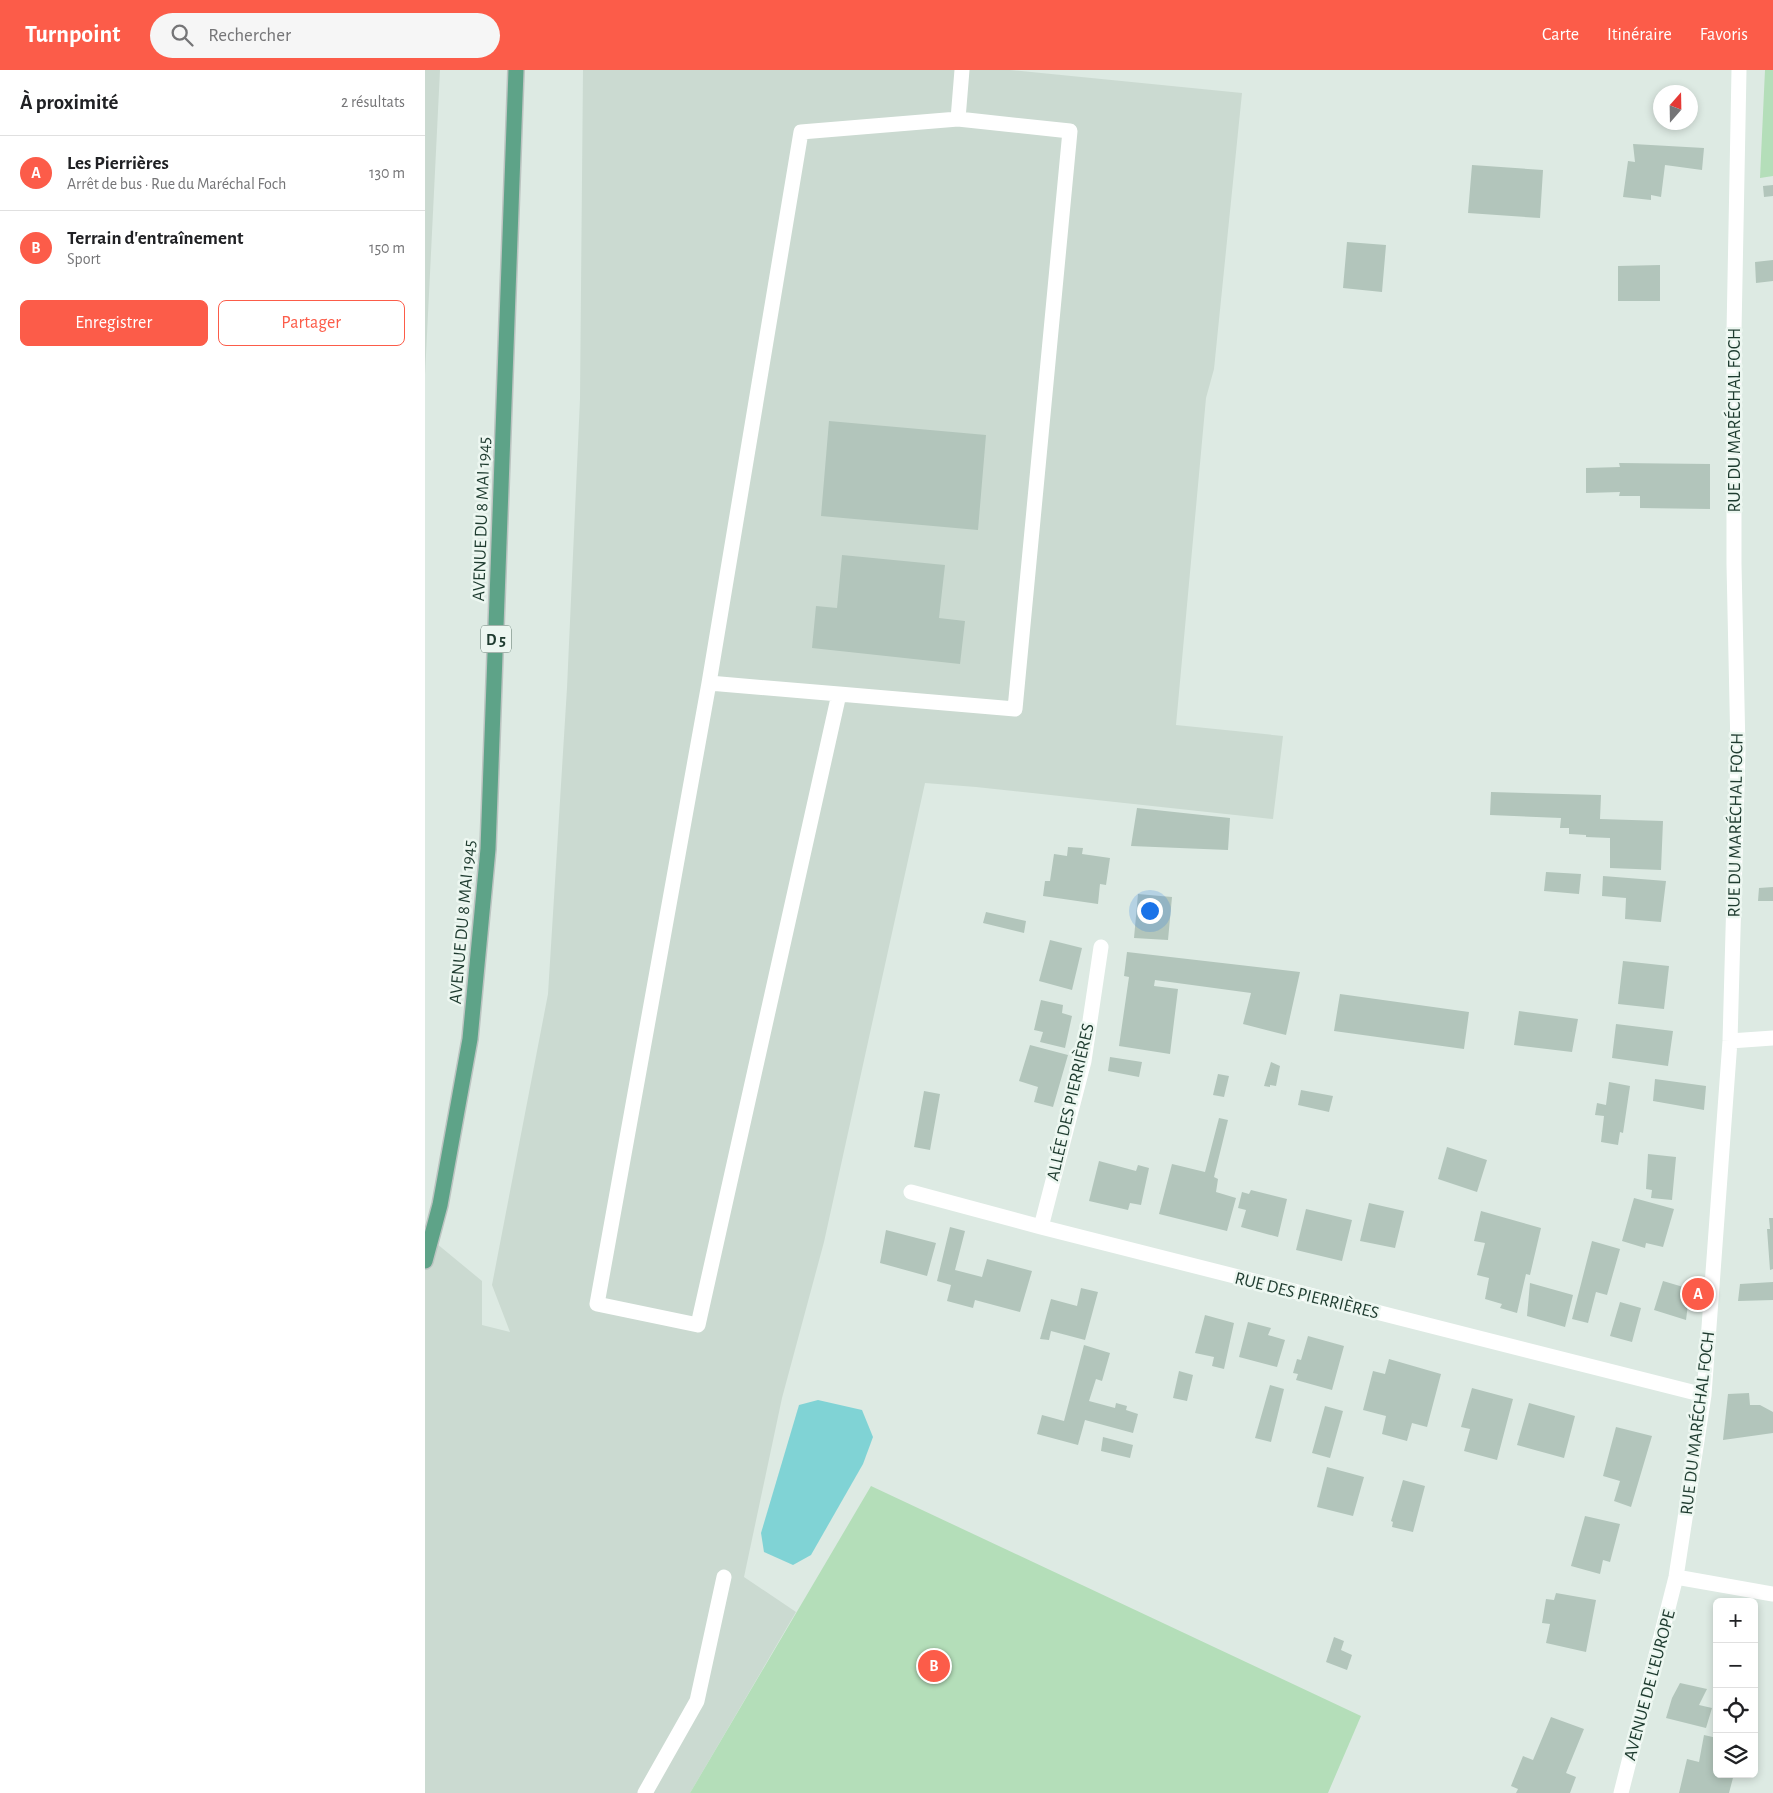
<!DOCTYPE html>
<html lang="fr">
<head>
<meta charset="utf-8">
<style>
  :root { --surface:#fff; --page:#f6f6f6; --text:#202124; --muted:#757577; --line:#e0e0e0; --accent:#fc5c49 }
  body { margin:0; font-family:"Alegreya Sans",sans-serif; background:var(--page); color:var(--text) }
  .controls { position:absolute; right:15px; bottom:15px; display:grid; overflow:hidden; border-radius:8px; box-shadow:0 2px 8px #0003 }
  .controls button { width:45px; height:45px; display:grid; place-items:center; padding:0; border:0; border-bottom:1px solid var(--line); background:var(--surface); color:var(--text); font:25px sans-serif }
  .compass { position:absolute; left:1228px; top:15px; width:45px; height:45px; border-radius:50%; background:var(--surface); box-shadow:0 2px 8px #0003; rotate:20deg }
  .you { position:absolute; left:724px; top:840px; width:18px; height:18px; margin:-12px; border:4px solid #fff; border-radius:50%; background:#1a73e8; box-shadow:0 0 0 8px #1a73e833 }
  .badge { display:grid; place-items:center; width:32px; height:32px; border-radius:50%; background:var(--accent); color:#fff; font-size:16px; font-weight:700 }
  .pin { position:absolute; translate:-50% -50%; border:2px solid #fff; box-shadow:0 1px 5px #0006 }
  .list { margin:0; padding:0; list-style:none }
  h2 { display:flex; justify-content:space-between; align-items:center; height:65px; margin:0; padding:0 20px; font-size:21px }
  h2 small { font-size:16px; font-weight:400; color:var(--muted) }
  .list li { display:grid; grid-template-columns:32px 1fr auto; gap:15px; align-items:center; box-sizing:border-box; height:75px; padding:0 20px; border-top:1px solid var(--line) }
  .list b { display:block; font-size:19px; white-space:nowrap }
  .list p { margin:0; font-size:16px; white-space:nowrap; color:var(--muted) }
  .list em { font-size:16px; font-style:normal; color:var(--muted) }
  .actions { display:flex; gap:10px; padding:15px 20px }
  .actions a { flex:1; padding:11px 0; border:1px solid var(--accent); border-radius:8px; text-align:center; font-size:18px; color:var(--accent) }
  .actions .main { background:var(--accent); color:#fff }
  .icon { flex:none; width:28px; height:28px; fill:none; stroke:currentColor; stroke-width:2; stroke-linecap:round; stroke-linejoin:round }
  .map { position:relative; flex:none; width:1348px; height:1723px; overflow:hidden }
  header { display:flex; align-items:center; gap:30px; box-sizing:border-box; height:70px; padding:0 25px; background:var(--accent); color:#fff }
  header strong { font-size:24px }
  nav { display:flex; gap:28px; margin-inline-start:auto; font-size:18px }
  .search { width:350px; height:45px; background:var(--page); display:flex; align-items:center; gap:12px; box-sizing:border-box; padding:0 18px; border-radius:28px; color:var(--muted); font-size:19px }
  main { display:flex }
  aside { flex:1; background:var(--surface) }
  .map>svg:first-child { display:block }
</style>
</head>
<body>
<header>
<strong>Turnpoint</strong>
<div class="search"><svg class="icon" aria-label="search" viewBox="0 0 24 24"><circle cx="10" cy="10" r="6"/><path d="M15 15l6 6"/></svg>Rechercher</div>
<nav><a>Carte</a><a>Itinéraire</a><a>Favoris</a></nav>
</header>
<main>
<aside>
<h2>À proximité<small>2 résultats</small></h2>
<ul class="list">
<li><span class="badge">A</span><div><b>Les Pierrières</b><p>Arrêt de bus · Rue du Maréchal Foch</p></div><em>130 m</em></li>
<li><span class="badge">B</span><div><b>Terrain d'entraînement</b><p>Sport</p></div><em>150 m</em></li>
</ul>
<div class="actions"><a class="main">Enregistrer</a><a>Partager</a></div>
</aside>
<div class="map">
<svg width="1348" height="1723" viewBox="0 0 1348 1723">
  <rect width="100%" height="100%" fill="#ddeae3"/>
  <path fill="#cbdad1" d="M 0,0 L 15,0 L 0,305 Z
    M 158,0 L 585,0 L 817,23 L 789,299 L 781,328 L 751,655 L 858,666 L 848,749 L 551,717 L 500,713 L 399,1172 L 357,1328 L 319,1507 L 371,1542 L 265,1723 L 0,1723 L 0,1164 L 57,1211 L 57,1255 L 85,1262 L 67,1215 L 123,924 L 142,618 L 155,329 Z"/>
  <path fill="#b4deb9" d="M 1340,0 L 1348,0 L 1348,106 L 1335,108 Z
    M 446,1416 L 936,1646 L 903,1723 L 265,1723 Z"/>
  <path fill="#80d3d5" d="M 393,1330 L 437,1340 L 448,1367 L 438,1394 L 386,1485 L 368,1495 L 339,1482 L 336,1463 L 374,1335 Z"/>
  <path fill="#b2c5bb" d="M 1208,74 L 1279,78 L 1277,100 L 1240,95 L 1236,127 L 1226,125 L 1226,130 L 1198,127 L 1203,91 L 1210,92 Z
    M 1047,95 L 1118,100 L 1115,148 L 1043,143 Z
    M 1348,115 L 1348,126 L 1339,127 L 1338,116 Z
    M 922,172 L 961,175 L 957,222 L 918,218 Z
    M 1348,190 L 1348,211 L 1331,213 L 1330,192 Z
    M 1235,195 L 1235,231 L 1193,231 L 1193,196 Z
    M 404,351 L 561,365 L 553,460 L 396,446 Z
    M 1194,393 L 1285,394 L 1285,439 L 1215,438 L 1215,426 L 1194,426 L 1195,422 L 1161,423 L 1161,398 L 1195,397 Z
    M 417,485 L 520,495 L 514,548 L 540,551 L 535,594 L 387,578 L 391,536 L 412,538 Z
    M 1066,722 L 1176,725 L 1175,749 L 1238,751 L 1236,800 L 1185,798 L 1185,768 L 1161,767 L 1161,765 L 1144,764 L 1144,758 L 1135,758 L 1136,748 L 1065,745 Z
    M 712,738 L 805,748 L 803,780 L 706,776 Z
    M 643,777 L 658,778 L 657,784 L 685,788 L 681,815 L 675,814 L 673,834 L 618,826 L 620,811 L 625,811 L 629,784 L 642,786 Z
    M 1121,802 L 1156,804 L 1154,824 L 1119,821 Z
    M 1178,806 L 1241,811 L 1236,852 L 1200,849 L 1201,828 L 1177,826 Z
    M 1348,817 L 1348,831 L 1333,831 L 1334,818 Z
    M 713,824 L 747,827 L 743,870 L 709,868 Z
    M 561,842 L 601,851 L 599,863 L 558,853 Z
    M 625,870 L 657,878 L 647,920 L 614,911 Z
    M 702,882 L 875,902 L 861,965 L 818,954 L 826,923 L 730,910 L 729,916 L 753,919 L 745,984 L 694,976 L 704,907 L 699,906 Z
    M 1198,891 L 1244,896 L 1239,939 L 1193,934 Z
    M 915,924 L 1044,942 L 1039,979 L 909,961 Z
    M 616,930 L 638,935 L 637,943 L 647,946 L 640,978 L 615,972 L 618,962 L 609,960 Z
    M 1094,941 L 1153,949 L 1147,982 L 1089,975 Z
    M 1191,954 L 1248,961 L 1243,996 L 1187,988 Z
    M 605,975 L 643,985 L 628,1037 L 609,1032 L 613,1017 L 594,1011 Z
    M 685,987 L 717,992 L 714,1007 L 683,1001 Z
    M 846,992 L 855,996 L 851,1016 L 845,1015 L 845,1017 L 839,1016 Z
    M 793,1004 L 804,1006 L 799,1027 L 788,1025 Z
    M 1230,1009 L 1281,1016 L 1279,1040 L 1228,1031 Z
    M 1184,1012 L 1205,1016 L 1198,1063 L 1195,1062 L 1193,1075 L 1176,1072 L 1179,1046 L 1170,1045 L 1172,1033 L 1181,1035 Z
    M 876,1020 L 908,1026 L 904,1042 L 873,1035 Z
    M 499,1021 L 515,1024 L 505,1080 L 489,1077 Z
    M 794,1048 L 803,1050 L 789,1107 L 793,1109 L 791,1122 L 811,1128 L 802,1161 L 734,1144 L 747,1094 L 780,1102 Z
    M 1022,1077 L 1062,1090 L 1052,1122 L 1013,1109 Z
    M 1223,1084 L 1251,1087 L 1247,1130 L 1226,1128 L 1227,1120 L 1221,1119 Z
    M 674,1091 L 711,1101 L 713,1095 L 724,1098 L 716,1135 L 705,1133 L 703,1140 L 664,1131 Z
    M 826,1120 L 862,1129 L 853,1167 L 816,1157 L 821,1140 L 813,1138 L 817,1122 L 824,1124 Z
    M 1209,1128 L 1249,1139 L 1238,1177 L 1221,1173 L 1220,1178 L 1197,1171 Z
    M 944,1133 L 979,1141 L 970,1178 L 935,1171 Z
    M 881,1139 L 927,1150 L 917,1191 L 871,1180 Z
    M 1056,1141 L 1116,1158 L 1105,1205 L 1101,1204 L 1092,1243 L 1075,1238 L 1077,1234 L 1060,1229 L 1064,1208 L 1052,1205 L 1060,1173 L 1049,1171 Z
    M 1344,1148 L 1348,1148 L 1348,1199 L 1345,1200 L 1342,1159 L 1345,1159 Z
    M 525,1157 L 540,1161 L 530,1200 L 557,1207 L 562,1189 L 607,1201 L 595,1242 L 550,1230 L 548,1238 L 522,1231 L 526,1215 L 512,1211 Z
    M 461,1160 L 511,1173 L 502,1206 L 455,1193 Z
    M 1167,1171 L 1195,1179 L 1182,1225 L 1171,1222 L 1163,1253 L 1147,1249 Z
    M 1238,1211 L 1265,1219 L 1261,1250 L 1229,1240 Z
    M 1348,1212 L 1348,1230 L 1313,1231 L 1315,1214 Z
    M 1105,1213 L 1148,1225 L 1140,1257 L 1102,1246 Z
    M 656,1218 L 673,1222 L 660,1270 L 626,1261 L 624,1270 L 615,1269 L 626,1229 L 652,1236 Z
    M 1195,1232 L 1216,1238 L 1207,1272 L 1185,1266 Z
    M 780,1245 L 809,1253 L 799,1299 L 787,1296 L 789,1287 L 770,1283 Z
    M 823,1252 L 846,1258 L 843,1265 L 860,1270 L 852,1297 L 814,1287 Z
    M 883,1266 L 919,1276 L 907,1320 L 871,1310 L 873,1304 L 868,1303 L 872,1289 L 876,1290 Z
    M 659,1275 L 685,1283 L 677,1311 L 671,1309 L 664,1331 L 690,1338 L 691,1333 L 702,1336 L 701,1340 L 713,1344 L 708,1363 L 660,1350 L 653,1375 L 612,1364 L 617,1345 L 639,1351 Z
    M 964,1289 L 1016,1304 L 1002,1357 L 987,1353 L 982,1371 L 957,1364 L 961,1346 L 938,1340 L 948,1301 L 960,1304 Z
    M 754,1301 L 768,1305 L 762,1331 L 748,1328 Z
    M 845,1315 L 859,1319 L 846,1372 L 830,1368 Z
    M 1047,1318 L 1088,1329 L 1072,1390 L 1039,1381 L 1045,1359 L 1036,1357 Z
    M 1324,1323 L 1325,1335 L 1335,1335 L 1348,1342 L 1348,1363 L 1298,1370 L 1303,1324 Z
    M 1104,1333 L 1150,1346 L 1139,1388 L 1092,1375 Z
    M 900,1336 L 918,1341 L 905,1388 L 887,1383 Z
    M 1191,1357 L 1227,1366 L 1206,1437 L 1189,1431 L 1195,1411 L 1178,1406 Z
    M 678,1367 L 708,1375 L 705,1388 L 676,1381 Z
    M 902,1397 L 939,1407 L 928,1446 L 892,1437 Z
    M 978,1410 L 1000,1416 L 988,1462 L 967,1457 L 968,1452 L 966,1451 Z
    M 1160,1446 L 1195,1454 L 1185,1492 L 1178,1490 L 1175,1504 L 1146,1496 Z
    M 1131,1523 L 1171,1530 L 1161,1582 L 1121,1573 L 1125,1554 L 1117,1553 L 1121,1529 L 1129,1530 Z
    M 909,1567 L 919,1571 L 916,1580 L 927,1585 L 922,1600 L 901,1592 Z
    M 1255,1613 L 1282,1619 L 1274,1635 L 1287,1638 L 1281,1658 L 1241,1648 L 1247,1628 Z
    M 1126,1647 L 1159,1659 L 1141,1703 L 1151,1707 L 1145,1723 L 1091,1723 L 1093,1719 L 1086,1716 L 1098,1686 L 1108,1690 Z
    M 1279,1665 L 1292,1668 L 1292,1704 L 1309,1704 L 1304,1723 L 1254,1723 L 1262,1689 L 1274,1692 Z"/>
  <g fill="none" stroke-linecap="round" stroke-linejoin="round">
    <defs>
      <path id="major" d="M 0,1191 L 15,1135 L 45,969 L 63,779 L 91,0"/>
    </defs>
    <use href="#major" stroke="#bcc4c1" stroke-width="18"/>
    <path stroke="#fff" stroke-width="15" d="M 533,49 L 645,61 L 590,639 L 414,624 L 273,1255 L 172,1234 L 284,613 L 376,62 Z
      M 533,49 L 537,0
      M 284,613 L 414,624
      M 1305,971 L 1348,968
      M 486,1122 L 616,1157 L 1279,1325
      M 616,1157 L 659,991 L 676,877
      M 1251,1507 L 1348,1524
      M 220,1723 L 272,1631 L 299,1507
      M 1196,1723 L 1251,1507 L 1279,1325 L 1305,971 L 1313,680 L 1309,494 L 1309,262 L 1314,0"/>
    <use href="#major" stroke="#5ea388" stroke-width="15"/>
  </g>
  <g text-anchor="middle" stroke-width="5" stroke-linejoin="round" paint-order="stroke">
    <rect fill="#edf7f1" stroke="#5c7369" stroke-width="1" x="56" y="555.5" width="30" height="27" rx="4"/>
    <g font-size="16" font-weight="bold" fill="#1e3b2f">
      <text x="71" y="575">D 5</text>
    </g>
    <g font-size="18" fill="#1e3b2f" stroke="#edf7f1">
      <text transform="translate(1309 350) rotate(-90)" y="6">RUE DU MARÉCHAL FOCH</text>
      <text transform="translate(56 449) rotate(-88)" y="6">AVENUE DU 8 MAI 1945</text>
      <text transform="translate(1310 755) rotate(-89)" y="6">RUE DU MARÉCHAL FOCH</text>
      <text transform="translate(37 852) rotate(-85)" y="6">AVENUE DU 8 MAI 1945</text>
      <text transform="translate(645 1032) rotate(-77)" y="6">ALLÉE DES PIERRIÈRES</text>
      <text transform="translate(882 1225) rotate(14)" y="6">RUE DES PIERRIÈRES</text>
      <text transform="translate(1272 1353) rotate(-83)" y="6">RUE DU MARÉCHAL FOCH</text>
      <text transform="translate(1224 1615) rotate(-75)" y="6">AVENUE DE L'EUROPE</text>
    </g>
  </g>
</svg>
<div class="controls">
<button>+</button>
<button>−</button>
<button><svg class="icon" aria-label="locate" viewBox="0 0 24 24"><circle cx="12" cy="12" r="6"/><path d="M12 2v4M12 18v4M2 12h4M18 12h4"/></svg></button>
<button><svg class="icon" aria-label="layers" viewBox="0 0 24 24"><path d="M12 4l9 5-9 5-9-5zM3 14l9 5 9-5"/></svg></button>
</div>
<svg class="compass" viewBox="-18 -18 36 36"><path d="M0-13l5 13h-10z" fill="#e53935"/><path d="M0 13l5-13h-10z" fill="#757577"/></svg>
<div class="you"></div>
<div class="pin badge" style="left:1273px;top:1224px">A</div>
<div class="pin badge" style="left:509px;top:1596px">B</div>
</div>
</main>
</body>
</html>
